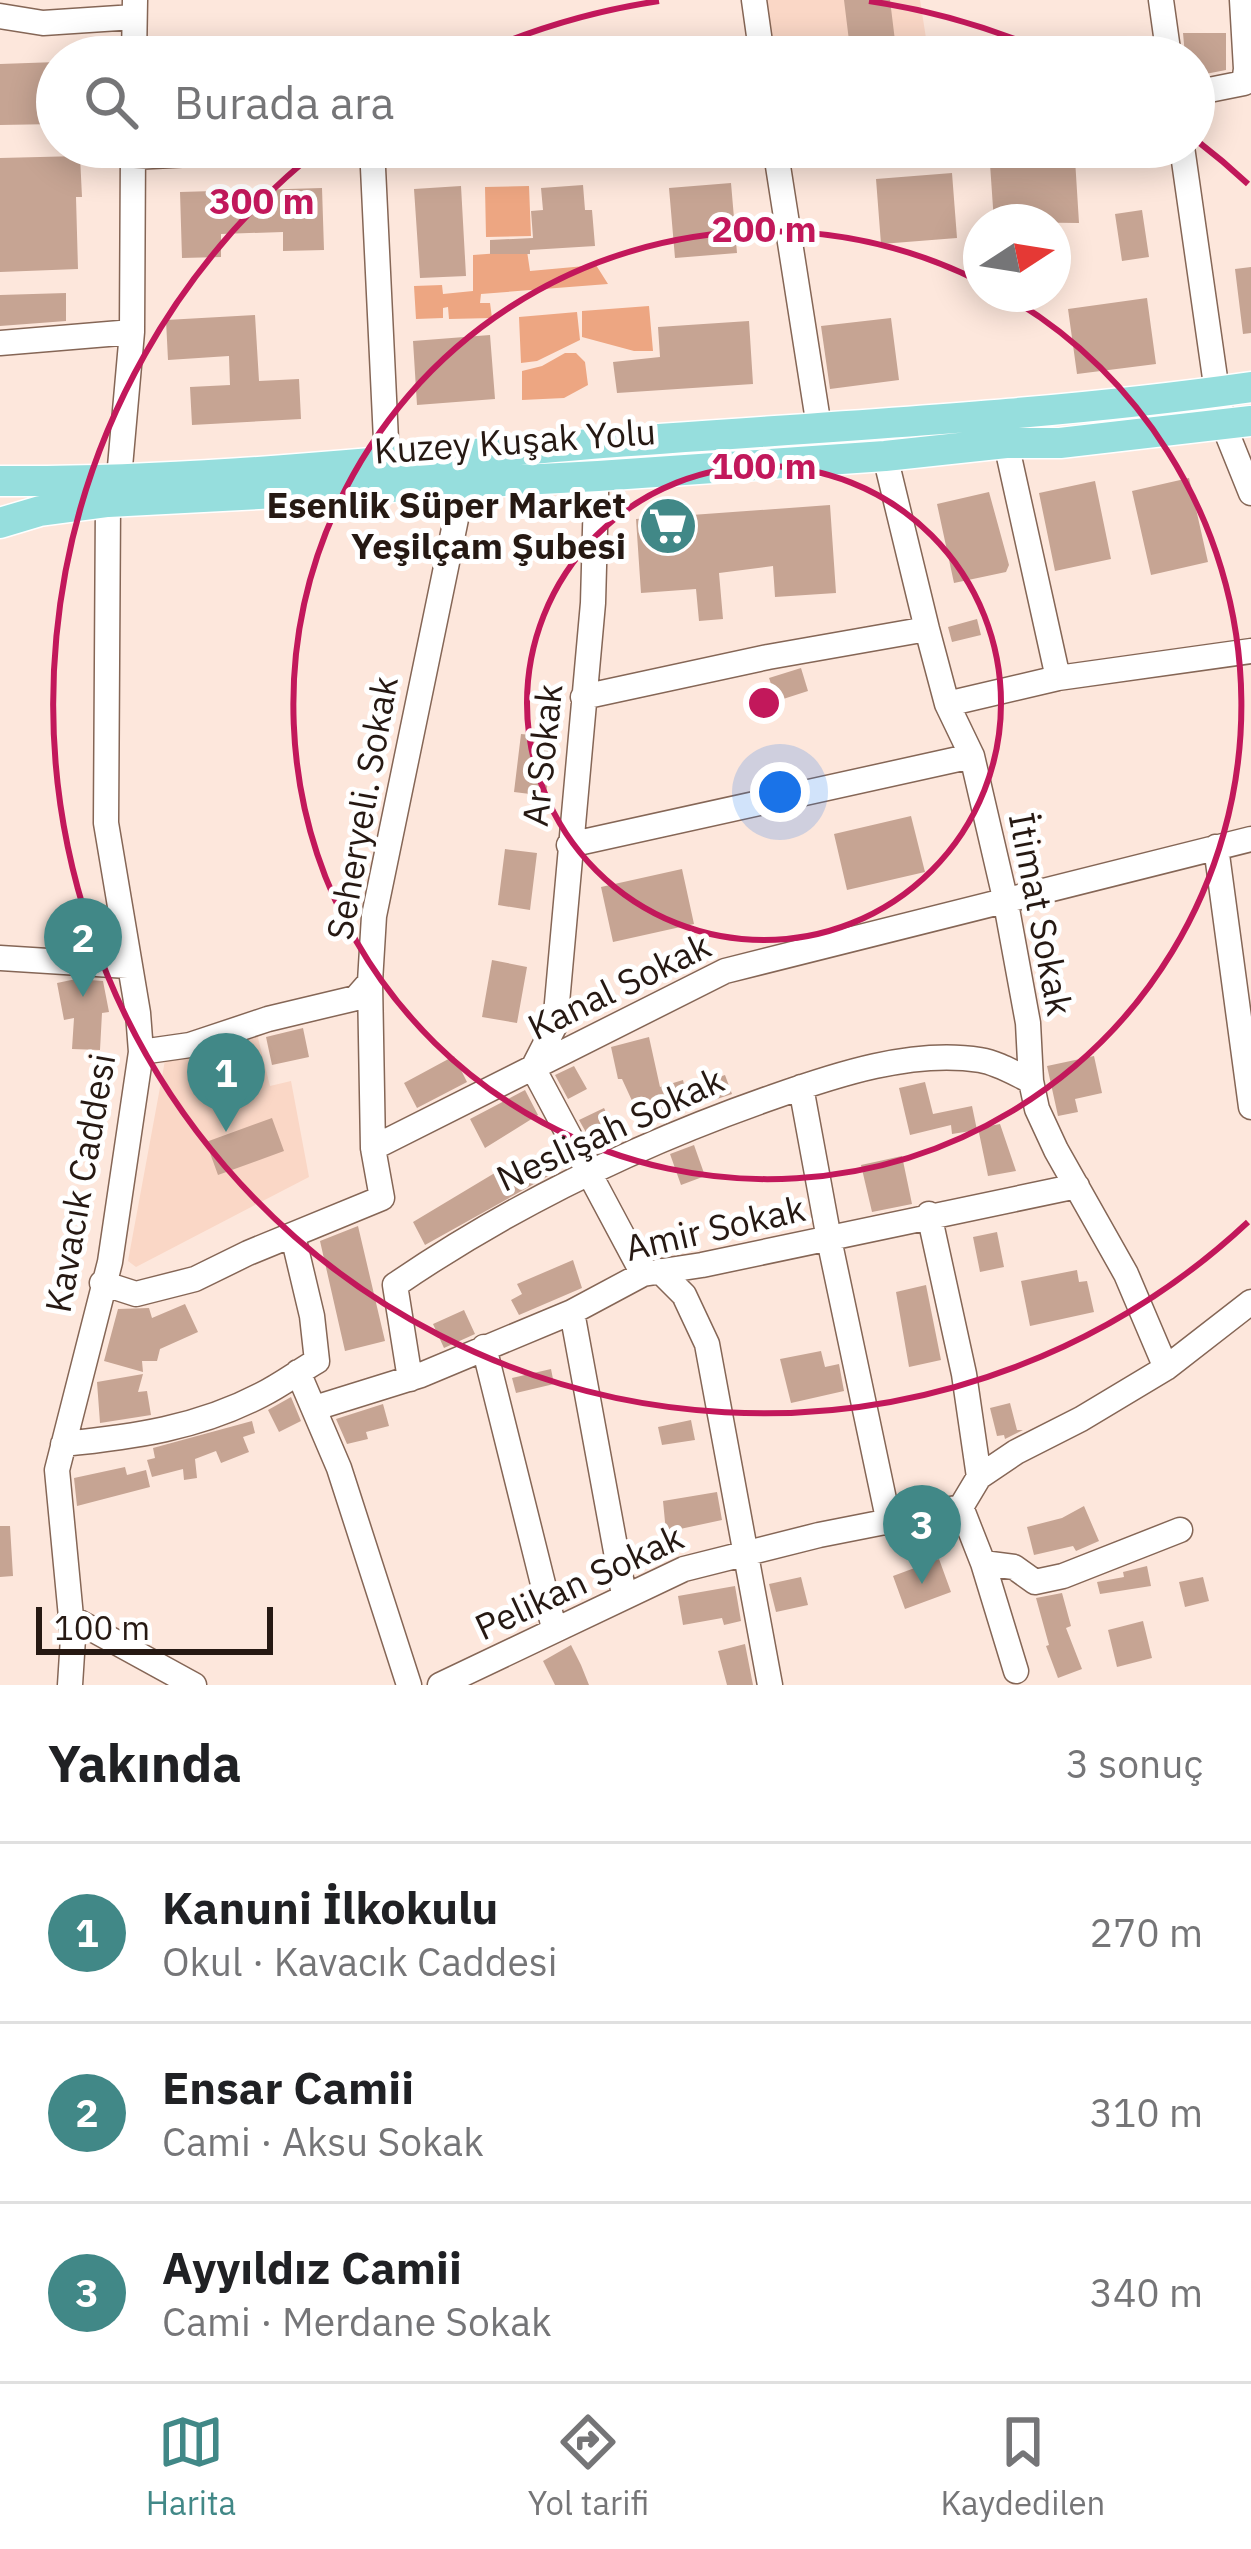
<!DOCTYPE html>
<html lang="tr">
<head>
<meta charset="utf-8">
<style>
  :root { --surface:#fff; --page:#f6f6f6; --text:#202124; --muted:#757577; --line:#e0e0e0; --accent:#418887 }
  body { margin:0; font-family:"IBM Plex Sans",sans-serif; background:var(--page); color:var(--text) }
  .compass { position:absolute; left:963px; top:204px; width:108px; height:108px; border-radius:50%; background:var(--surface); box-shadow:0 6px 30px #0003; rotate:78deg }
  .scale { position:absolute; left:36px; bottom:30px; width:237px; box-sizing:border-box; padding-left:12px; border:6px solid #261913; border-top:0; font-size:33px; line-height:42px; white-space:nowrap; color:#261913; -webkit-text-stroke:9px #fff; paint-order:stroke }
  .you { position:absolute; left:780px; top:792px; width:42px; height:42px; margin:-30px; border:9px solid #fff; border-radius:50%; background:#1a73e8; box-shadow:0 0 0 18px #1a73e833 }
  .badge { display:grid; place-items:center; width:78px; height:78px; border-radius:50%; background:var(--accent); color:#fff; font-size:39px; font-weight:700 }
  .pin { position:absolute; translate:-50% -99px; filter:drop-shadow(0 3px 6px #0008) }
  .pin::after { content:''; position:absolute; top:63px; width:42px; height:36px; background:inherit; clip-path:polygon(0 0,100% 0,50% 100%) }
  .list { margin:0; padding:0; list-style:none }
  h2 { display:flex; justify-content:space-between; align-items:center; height:156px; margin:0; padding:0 48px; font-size:51px }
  h2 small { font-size:39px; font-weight:400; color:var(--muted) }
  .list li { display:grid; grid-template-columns:78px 1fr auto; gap:36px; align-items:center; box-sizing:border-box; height:180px; padding:0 48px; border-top:3px solid var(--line) }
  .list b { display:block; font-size:45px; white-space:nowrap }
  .list p { margin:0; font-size:39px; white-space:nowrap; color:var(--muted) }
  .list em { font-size:39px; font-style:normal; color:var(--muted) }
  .icon { flex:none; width:66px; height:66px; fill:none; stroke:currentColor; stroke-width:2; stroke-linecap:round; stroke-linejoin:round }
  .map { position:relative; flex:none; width:1251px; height:1685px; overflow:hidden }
  .search { position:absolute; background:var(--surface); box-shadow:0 6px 30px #0003; left:36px; right:36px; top:36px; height:132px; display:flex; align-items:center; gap:30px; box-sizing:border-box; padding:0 42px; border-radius:66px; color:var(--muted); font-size:45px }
  .sheet { height:696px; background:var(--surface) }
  nav { display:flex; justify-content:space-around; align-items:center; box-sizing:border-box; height:168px; border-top:3px solid var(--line); background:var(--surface); font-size:33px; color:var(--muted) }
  nav a { display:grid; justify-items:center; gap:6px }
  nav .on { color:var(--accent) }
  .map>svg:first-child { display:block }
</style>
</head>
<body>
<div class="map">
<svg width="1251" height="1685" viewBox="0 0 1251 1685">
  <rect width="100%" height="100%" fill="#fde7dc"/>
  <path fill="#fad7c6" d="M 763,0 L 920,0 L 929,57 L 771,57 Z
    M 257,1034 L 270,1086 L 291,1081 L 309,1177 L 136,1267 L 128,1261 L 166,1055 Z"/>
  <path fill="#eda682" d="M 529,186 L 531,236 L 486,237 L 485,187 Z
    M 527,251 L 530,271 L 596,265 L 608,284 L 481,294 L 480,303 L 490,303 L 492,318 L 449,319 L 448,307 L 443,308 L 443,318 L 416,319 L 414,286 L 442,285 L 443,294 L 473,291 L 473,255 Z
    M 649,306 L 653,351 L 634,351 L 582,337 L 582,311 Z
    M 577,312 L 580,340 L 537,361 L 521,363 L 519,317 Z
    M 565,353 L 576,353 L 585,362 L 588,385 L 564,398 L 522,400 L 522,371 L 542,366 Z"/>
  <path fill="#c6a493" d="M 844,0 L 890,0 L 897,57 L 851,57 Z
    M 1183,33 L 1226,33 L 1226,70 L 1195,76 L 1194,57 L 1185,55 Z
    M 613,36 L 613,57 L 529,57 L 528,37 Z
    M 431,41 L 431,57 L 356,57 L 356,42 Z
    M 57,62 L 57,124 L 0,125 L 0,64 Z
    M 80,156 L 82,197 L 76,197 L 78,269 L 0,272 L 0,158 Z
    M 1075,159 L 1079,223 L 994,222 L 990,164 Z
    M 952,173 L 957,238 L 881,244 L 876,179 Z
    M 731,183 L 737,253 L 675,258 L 669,188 Z
    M 583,185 L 585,210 L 592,210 L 595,246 L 530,250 L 530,254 L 490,254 L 490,240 L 533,238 L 531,211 L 543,210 L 541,188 Z
    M 461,186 L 466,276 L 420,278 L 414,189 Z
    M 322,188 L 324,250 L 283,251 L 283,232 L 221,234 L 221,257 L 182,258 L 180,192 Z
    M 1142,210 L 1149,257 L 1122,261 L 1115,214 Z
    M 1251,267 L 1251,333 L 1243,334 L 1235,269 Z
    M 66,293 L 66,321 L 0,326 L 0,295 Z
    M 1147,298 L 1156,364 L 1077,374 L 1068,309 Z
    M 255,315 L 259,381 L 299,379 L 301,419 L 192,425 L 190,387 L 230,385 L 229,356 L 168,360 L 166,320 Z
    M 891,318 L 899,380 L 830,389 L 821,326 Z
    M 749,321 L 753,384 L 617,393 L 613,362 L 660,357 L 658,327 Z
    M 490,335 L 495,399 L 417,405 L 413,341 Z
    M 1189,478 L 1208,562 L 1151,575 L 1132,491 Z
    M 1095,481 L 1111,559 L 1055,571 L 1039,493 Z
    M 989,492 L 1009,565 L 1006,572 L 954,583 L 937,504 Z
    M 830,505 L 836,593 L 775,597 L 773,566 L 719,573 L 723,619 L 699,621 L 696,589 L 641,593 L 636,519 Z
    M 977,619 L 981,635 L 952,642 L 948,627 Z
    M 801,668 L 808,691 L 777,701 L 769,678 Z
    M 521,734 L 553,737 L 546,796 L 514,792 Z
    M 911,816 L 925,872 L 847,890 L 834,834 Z
    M 505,849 L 537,853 L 530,910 L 498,905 Z
    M 682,869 L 694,924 L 613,942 L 601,887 Z
    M 492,960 L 527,967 L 517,1023 L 482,1017 Z
    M 76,979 L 103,981 L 109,1012 L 102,1013 L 100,1050 L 72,1049 L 74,1018 L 64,1020 L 57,983 Z
    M 303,1028 L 309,1057 L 272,1065 L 266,1037 Z
    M 649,1037 L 660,1087 L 683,1080 L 685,1089 L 725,1075 L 732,1094 L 666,1116 L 645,1129 L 622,1079 L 618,1079 L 611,1047 Z
    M 454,1056 L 467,1082 L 417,1108 L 404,1083 Z
    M 1094,1056 L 1102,1093 L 1075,1099 L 1078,1112 L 1058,1116 L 1047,1066 Z
    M 574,1066 L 587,1089 L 568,1099 L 555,1075 Z
    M 925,1082 L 933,1114 L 972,1106 L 977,1130 L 952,1134 L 951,1125 L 910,1135 L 899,1088 Z
    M 525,1090 L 538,1115 L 485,1148 L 470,1119 Z
    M 604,1108 L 615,1131 L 592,1143 L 579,1120 Z
    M 272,1118 L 284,1151 L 218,1175 L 206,1142 Z
    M 1000,1124 L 1016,1171 L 988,1176 L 978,1128 Z
    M 694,1145 L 705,1176 L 681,1185 L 670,1154 Z
    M 559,1151 L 566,1166 L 425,1245 L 413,1222 L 508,1165 L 512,1174 Z
    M 902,1156 L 912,1204 L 872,1212 L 861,1165 Z
    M 358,1226 L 385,1341 L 345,1351 L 320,1241 Z
    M 997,1232 L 1004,1267 L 980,1272 L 973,1237 Z
    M 573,1260 L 582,1288 L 519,1315 L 511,1300 L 522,1294 L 517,1284 Z
    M 1077,1270 L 1079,1282 L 1087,1281 L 1094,1312 L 1030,1326 L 1021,1281 Z
    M 926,1285 L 941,1360 L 909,1367 L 896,1292 Z
    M 185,1304 L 198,1332 L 160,1349 L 157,1361 L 142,1361 L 143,1372 L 104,1361 L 118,1309 L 149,1308 L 152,1318 Z
    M 464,1310 L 475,1334 L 444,1348 L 433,1324 Z
    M 821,1351 L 825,1367 L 839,1364 L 844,1391 L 791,1403 L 780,1359 Z
    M 551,1369 L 554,1384 L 516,1393 L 512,1378 Z
    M 143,1374 L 138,1392 L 147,1391 L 151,1415 L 100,1423 L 97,1382 Z
    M 291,1397 L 301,1421 L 279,1432 L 268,1410 Z
    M 1010,1403 L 1017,1430 L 1023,1430 L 1005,1439 L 1004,1435 L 997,1436 L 990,1408 Z
    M 383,1404 L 389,1426 L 366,1432 L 368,1439 L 347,1444 L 336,1419 Z
    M 691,1420 L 695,1440 L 662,1445 L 658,1427 Z
    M 252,1421 L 255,1433 L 243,1437 L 249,1452 L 221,1463 L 216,1451 L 195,1459 L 197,1478 L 184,1480 L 183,1469 L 152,1477 L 147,1460 L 155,1458 L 153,1448 Z
    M 125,1467 L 127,1475 L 146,1470 L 150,1487 L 77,1506 L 74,1478 Z
    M 717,1492 L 722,1520 L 666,1532 L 663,1501 Z
    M 1084,1506 L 1099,1541 L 1076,1551 L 1073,1546 L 1034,1555 L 1027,1527 L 1062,1518 Z
    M 0,1526 L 10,1526 L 13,1576 L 0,1577 Z
    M 939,1559 L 951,1592 L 905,1609 L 893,1576 Z
    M 1147,1566 L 1151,1586 L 1100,1594 L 1097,1582 L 1124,1577 L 1123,1572 Z
    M 801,1577 L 808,1605 L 776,1612 L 769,1584 Z
    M 1203,1577 L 1209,1601 L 1185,1607 L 1179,1582 Z
    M 735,1586 L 741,1621 L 724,1625 L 722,1618 L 683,1625 L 678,1596 Z
    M 1062,1593 L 1071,1626 L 1066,1628 L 1082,1669 L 1058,1678 L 1046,1646 L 1049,1645 L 1036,1598 Z
    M 1143,1621 L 1152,1658 L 1117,1667 L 1108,1630 Z
    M 745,1644 L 753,1685 L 727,1685 L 718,1651 Z
    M 571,1645 L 581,1665 L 589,1685 L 555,1685 L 543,1661 Z"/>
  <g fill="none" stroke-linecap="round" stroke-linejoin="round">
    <defs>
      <path id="minor" d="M 754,0 L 762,57
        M 1161,0 L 1169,57
        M 0,16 L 43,23 L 134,17
        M 134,57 L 135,0
        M 1194,93 L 1244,83 L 1246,69 L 1242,0
        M 372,147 L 387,461
        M 775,147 L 819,427
        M 1182,147 L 1217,392 L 1224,426 L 1251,493
        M 133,157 L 330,147
        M 0,343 L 132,332
        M 1006,443 L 1058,678
        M 885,456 L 927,629 L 947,704 L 972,756 L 1005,898 L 1028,1023 L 1031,1081 L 1037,1109 L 1056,1150 L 1126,1274 L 1166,1368
        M 597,458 L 593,603 L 555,1025 L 533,1068 L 643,1274
        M 583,697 L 768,657 L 927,629
        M 947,704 L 1058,678 L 1251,651
        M 569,845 L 972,756
        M 1216,847 L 1251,1107
        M 0,958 L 128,966
        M 141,1052 L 190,1045 L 268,1019 L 356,998 L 370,982
        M 801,1087 L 829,1239 L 889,1523
        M 373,1148 L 370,982 L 374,916 L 463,485
        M 929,1214 L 964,1374 L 979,1477
        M 660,1271 L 684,1295 L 707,1344 L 770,1685
        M 102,1283 L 136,1294 L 195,1279 L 248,1253 L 382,1198 L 373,1148 L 725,971 L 1251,839
        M 572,1312 L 624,1595
        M 484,1347 L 554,1628
        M 298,1372 L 339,1468 L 409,1685
        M 410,1379 L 395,1285 C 512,1205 638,1144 773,1097 C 835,1075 913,1049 980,1060 C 998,1063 1014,1073 1031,1081
        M 315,1408 L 421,1375 L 572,1312 L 643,1274 L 702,1265 L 1077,1186
        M 63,1444 C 133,1437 198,1428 261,1395 C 281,1385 298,1372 317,1361 L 312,1316 L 293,1236
        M 961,1507 L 983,1563 L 1014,1567 L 1035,1582 L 1063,1576 L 1180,1530
        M 983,1563 L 1016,1671
        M 70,1617 L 194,1685
        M 70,1685 L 73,1638 L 57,1470 L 110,1262 L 141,1052 L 138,1013 L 106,823 L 108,502 L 119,478 L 132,332 L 133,147
        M 440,1685 L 684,1569 L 819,1535 L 961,1507 L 979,1477 L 1016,1452 L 1081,1419 L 1166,1368 L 1251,1302"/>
      <path id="major" d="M 0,481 C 194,483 396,460 590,444 C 810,427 1032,418 1251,387
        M 0,523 L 40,511 L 108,502 L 598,476 L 885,456 L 1006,443 L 1060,443 L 1251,421"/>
    </defs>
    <use href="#minor" stroke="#856656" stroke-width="27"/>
    <use href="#major" stroke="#fff" stroke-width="33"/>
    <use href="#minor" stroke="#fff" stroke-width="24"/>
    <use href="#major" stroke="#96dedd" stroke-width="30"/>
  </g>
  <g fill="none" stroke="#c2185b" stroke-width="6">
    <circle cx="764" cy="703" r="237"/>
    <path d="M1005 295A474 474 0 1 1 979 281"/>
    <path d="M1248 1222A710 710 0 1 1 322 147M470 57A710 710 0 0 1 659 1M869 1A710 710 0 0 1 1058 57M1196 140A710 710 0 0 1 1248 184"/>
  </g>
  <defs>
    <symbol id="supermarket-disc" viewBox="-11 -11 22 22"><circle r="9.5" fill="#418887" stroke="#fff"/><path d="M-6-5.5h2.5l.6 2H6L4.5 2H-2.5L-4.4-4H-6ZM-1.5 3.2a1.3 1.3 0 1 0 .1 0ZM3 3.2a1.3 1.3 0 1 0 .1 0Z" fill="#fff"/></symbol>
  </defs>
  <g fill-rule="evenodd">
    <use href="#supermarket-disc" x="635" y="493" width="66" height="66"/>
  </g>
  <g text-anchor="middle" stroke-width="10" stroke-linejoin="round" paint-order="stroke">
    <g font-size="36" fill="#261913" stroke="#fff">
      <text transform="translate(515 441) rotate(-4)" y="13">Kuzey Kuşak Yolu</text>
      <text transform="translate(542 755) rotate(-84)" y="13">Ar Sokak</text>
      <text transform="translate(362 808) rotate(-80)" y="13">Seheryeli. Sokak</text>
      <text transform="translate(1041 914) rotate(79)" y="13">İtimat Sokak</text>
      <text transform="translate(619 986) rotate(-26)" y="13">Kanal Sokak</text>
      <text transform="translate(610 1129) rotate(-25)" y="13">Neslişah Sokak</text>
      <text transform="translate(80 1183) rotate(-80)" y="13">Kavacık Caddesi</text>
      <text transform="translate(715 1228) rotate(-13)" y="13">Amir Sokak</text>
      <text transform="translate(579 1582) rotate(-25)" y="13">Pelikan Sokak</text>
    </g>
    <g font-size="36" font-weight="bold" fill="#261913" stroke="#fff" text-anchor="end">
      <text x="626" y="518">Esenlik Süper Market<tspan x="626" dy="41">Yeşilçam Şubesi</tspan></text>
    </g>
  </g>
  <circle cx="764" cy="703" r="18" fill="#c2185b" stroke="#fff" stroke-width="6"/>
  <g font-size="36" text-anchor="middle" font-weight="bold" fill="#c2185b" stroke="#fff" stroke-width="10" stroke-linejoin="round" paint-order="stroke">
    <text x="262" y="214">300 m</text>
    <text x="764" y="242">200 m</text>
    <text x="764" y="479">100 m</text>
  </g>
</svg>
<svg class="compass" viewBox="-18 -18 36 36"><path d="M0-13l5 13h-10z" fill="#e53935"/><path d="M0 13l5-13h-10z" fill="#757577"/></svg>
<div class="scale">100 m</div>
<div class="you"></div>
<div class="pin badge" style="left:226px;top:1132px">1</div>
<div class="pin badge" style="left:83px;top:997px">2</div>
<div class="pin badge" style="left:922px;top:1584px">3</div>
<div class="search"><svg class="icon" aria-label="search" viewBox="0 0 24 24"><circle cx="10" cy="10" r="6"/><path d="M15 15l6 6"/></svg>Burada ara</div>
</div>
<section class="sheet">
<h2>Yakında<small>3 sonuç</small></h2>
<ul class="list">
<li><span class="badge">1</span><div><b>Kanuni İlkokulu</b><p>Okul · Kavacık Caddesi</p></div><em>270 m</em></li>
<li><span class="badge">2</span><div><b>Ensar Camii</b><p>Cami · Aksu Sokak</p></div><em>310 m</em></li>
<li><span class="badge">3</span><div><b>Ayyıldız Camii</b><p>Cami · Merdane Sokak</p></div><em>340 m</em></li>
</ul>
</section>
<nav>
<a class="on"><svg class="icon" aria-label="map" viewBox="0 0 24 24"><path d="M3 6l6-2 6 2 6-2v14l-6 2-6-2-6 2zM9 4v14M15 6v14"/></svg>Harita</a>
<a><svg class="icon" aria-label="directions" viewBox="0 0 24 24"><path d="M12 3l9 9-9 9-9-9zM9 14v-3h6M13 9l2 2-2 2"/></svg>Yol tarifi</a>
<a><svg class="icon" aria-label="saved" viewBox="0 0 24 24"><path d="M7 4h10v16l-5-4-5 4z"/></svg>Kaydedilen</a>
</nav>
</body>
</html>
